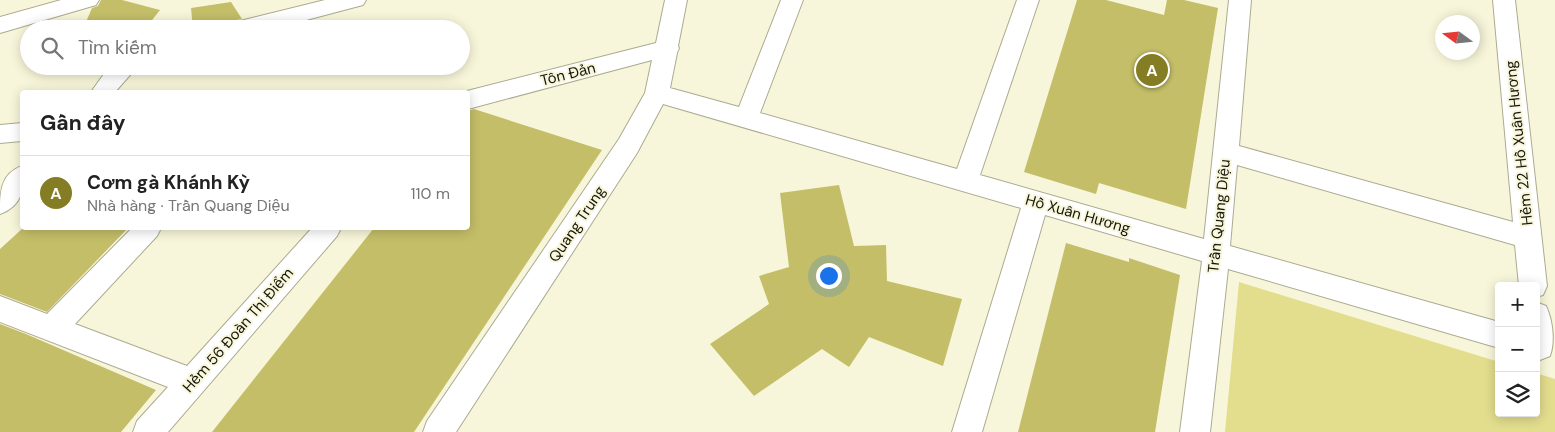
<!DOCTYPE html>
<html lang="vi">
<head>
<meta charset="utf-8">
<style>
  :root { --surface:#fff; --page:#f2f2f2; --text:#222; --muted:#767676; --line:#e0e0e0; --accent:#847d23 }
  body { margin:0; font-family:"DM Sans",sans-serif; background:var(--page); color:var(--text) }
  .controls { position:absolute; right:15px; bottom:15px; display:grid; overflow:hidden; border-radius:5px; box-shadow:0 2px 12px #0003 }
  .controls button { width:45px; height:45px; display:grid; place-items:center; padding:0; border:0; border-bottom:1px solid var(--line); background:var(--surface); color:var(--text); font:25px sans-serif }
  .compass { position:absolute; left:1435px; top:15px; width:45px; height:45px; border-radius:50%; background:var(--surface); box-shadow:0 2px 12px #0003; rotate:285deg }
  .you { position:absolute; left:828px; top:275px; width:18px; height:18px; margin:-12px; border:4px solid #fff; border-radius:50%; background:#1a73e8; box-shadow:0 0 0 8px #1a73e833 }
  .badge { display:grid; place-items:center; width:32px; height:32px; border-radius:50%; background:var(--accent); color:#fff; font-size:16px; font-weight:700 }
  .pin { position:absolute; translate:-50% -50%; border:2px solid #fff; box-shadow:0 1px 5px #0006 }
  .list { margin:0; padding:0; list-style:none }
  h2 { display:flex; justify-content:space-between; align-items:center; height:65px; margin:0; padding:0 20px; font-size:21px }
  h2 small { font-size:16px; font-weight:400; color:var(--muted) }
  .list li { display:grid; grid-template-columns:32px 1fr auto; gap:15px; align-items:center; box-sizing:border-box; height:75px; padding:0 20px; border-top:1px solid var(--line) }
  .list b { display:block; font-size:19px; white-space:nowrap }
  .list p { margin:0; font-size:16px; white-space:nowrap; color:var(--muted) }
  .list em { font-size:16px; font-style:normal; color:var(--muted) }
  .icon { flex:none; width:28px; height:28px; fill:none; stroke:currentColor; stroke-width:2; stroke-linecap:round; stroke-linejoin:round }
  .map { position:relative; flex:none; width:1555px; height:432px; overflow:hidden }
  .search { position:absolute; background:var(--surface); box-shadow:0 2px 12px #0003; left:20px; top:20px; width:450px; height:55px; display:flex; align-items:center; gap:12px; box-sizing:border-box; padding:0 18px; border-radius:28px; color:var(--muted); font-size:19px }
  .panel { position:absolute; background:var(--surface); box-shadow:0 2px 12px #0003; left:20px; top:90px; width:450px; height:140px; border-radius:5px }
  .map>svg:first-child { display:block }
</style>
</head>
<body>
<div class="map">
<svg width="1555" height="432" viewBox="0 0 1555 432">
  <rect width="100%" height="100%" fill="#f8f6da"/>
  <path fill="#e3dd8e" d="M 1239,282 L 1499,362 L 1499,413 L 1536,413 L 1536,373 L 1555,379 L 1555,432 L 1225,432 Z"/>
  <path fill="#c4be68" d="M 101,0 L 122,0 L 160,10 L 145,29 L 126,29 L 86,22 L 92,8 L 98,6 Z
    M 1077,0 L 1106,0 L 1164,15 L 1167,0 L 1184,0 L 1218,8 L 1186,209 L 1099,183 L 1096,194 L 1024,172 Z
    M 231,2 L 242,19 L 232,21 L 225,29 L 193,29 L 191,8 Z
    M 474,109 L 602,150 L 414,432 L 212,432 L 374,228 L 468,228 L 468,111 Z
    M 839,185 L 854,246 L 886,245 L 887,281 L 962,299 L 943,366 L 869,337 L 849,367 L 822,349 L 754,396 L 710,344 L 769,304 L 759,276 L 789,267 L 780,193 Z
    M 23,228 L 128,228 L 47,312 L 0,294 L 0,249 Z
    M 1066,243 L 1129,262 L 1129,258 L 1180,275 L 1155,432 L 1018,432 Z
    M 0,324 L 26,334 L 156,390 L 121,432 L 0,432 Z"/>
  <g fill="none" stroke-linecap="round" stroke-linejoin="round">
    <defs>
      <path id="street" d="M 61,0 L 99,0 L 96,5 L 0,33 L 0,17 Z
        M 325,0 L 366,0 L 363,5 L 272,29 L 229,29 L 232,23 Z
        M 665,0 L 687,0 L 678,46 L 679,48 L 677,53 L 670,88 L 739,107 L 781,0 L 803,0 L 760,113 L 957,169 L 1017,0 L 1039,0 L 980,175 L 1204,239 L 1229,0 L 1251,0 L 1239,146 L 1513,222 L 1493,0 L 1515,0 L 1547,286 L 1543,295 L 1536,297 L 1536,286 L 1519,286 L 1515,245 L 1237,165 L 1230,246 L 1499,322 L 1499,348 L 1228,269 L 1210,432 L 1180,432 L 1202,261 L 1045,215 L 982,432 L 952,432 L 1021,208 L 663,104 L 637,153 L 456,432 L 423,432 L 427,421 L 619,139 L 645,93 L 652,60 L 468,109 L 468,92 L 463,92 L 656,43 Z
        M 111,66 L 138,66 L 115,92 L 91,92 L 106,71 Z
        M 22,123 L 22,141 L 0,143 L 0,125 Z
        M 22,166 C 25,187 23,206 0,214 C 0,192 0,174 22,166 Z
        M 132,228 L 161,228 L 157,236 L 75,324 L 187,366 L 312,228 L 341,228 L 337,236 L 168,432 L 133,432 L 137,421 L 168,387 L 0,322 L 0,296 L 47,314 Z
        M 1536,302 L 1546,306 C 1553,321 1555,342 1550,356 L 1540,360 L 1536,359 Z"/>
    </defs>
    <use href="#street" stroke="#acaa90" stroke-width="2"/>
    <use href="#street" fill="#fff" fill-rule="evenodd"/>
  </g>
  <g text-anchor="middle" stroke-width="4" stroke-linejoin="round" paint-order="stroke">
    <g font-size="15" fill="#15150b" stroke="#f8f6da">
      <text transform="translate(568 74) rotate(-14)" y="5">Tôn Đản</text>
      <text transform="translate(1519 143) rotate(-96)" y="5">Hẻm 22 Hồ Xuân Hương</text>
      <text transform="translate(1078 214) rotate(16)" y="5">Hồ Xuân Hương</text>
      <text transform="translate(1219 216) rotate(-84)" y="5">Trần Quang Diệu</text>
      <text transform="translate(577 224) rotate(-56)" y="5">Quang Trung</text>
      <text transform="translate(238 330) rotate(-49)" y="5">Hẻm 56 Đoàn Thị Điểm</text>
    </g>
  </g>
</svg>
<div class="controls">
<button>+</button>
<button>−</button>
<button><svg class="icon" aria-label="layers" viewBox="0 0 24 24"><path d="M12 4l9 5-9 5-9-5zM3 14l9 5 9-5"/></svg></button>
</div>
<svg class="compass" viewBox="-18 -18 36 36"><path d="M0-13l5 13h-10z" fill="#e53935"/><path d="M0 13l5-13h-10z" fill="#767676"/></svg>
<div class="you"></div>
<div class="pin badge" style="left:1152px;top:70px">A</div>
<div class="search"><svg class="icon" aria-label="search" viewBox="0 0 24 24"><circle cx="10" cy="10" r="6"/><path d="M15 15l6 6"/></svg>Tìm kiếm</div>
<section class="panel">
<h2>Gần đây<small></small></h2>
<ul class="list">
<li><span class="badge">A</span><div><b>Cơm gà Khánh Kỳ</b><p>Nhà hàng · Trần Quang Diệu</p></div><em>110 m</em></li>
</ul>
</section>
</div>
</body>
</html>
